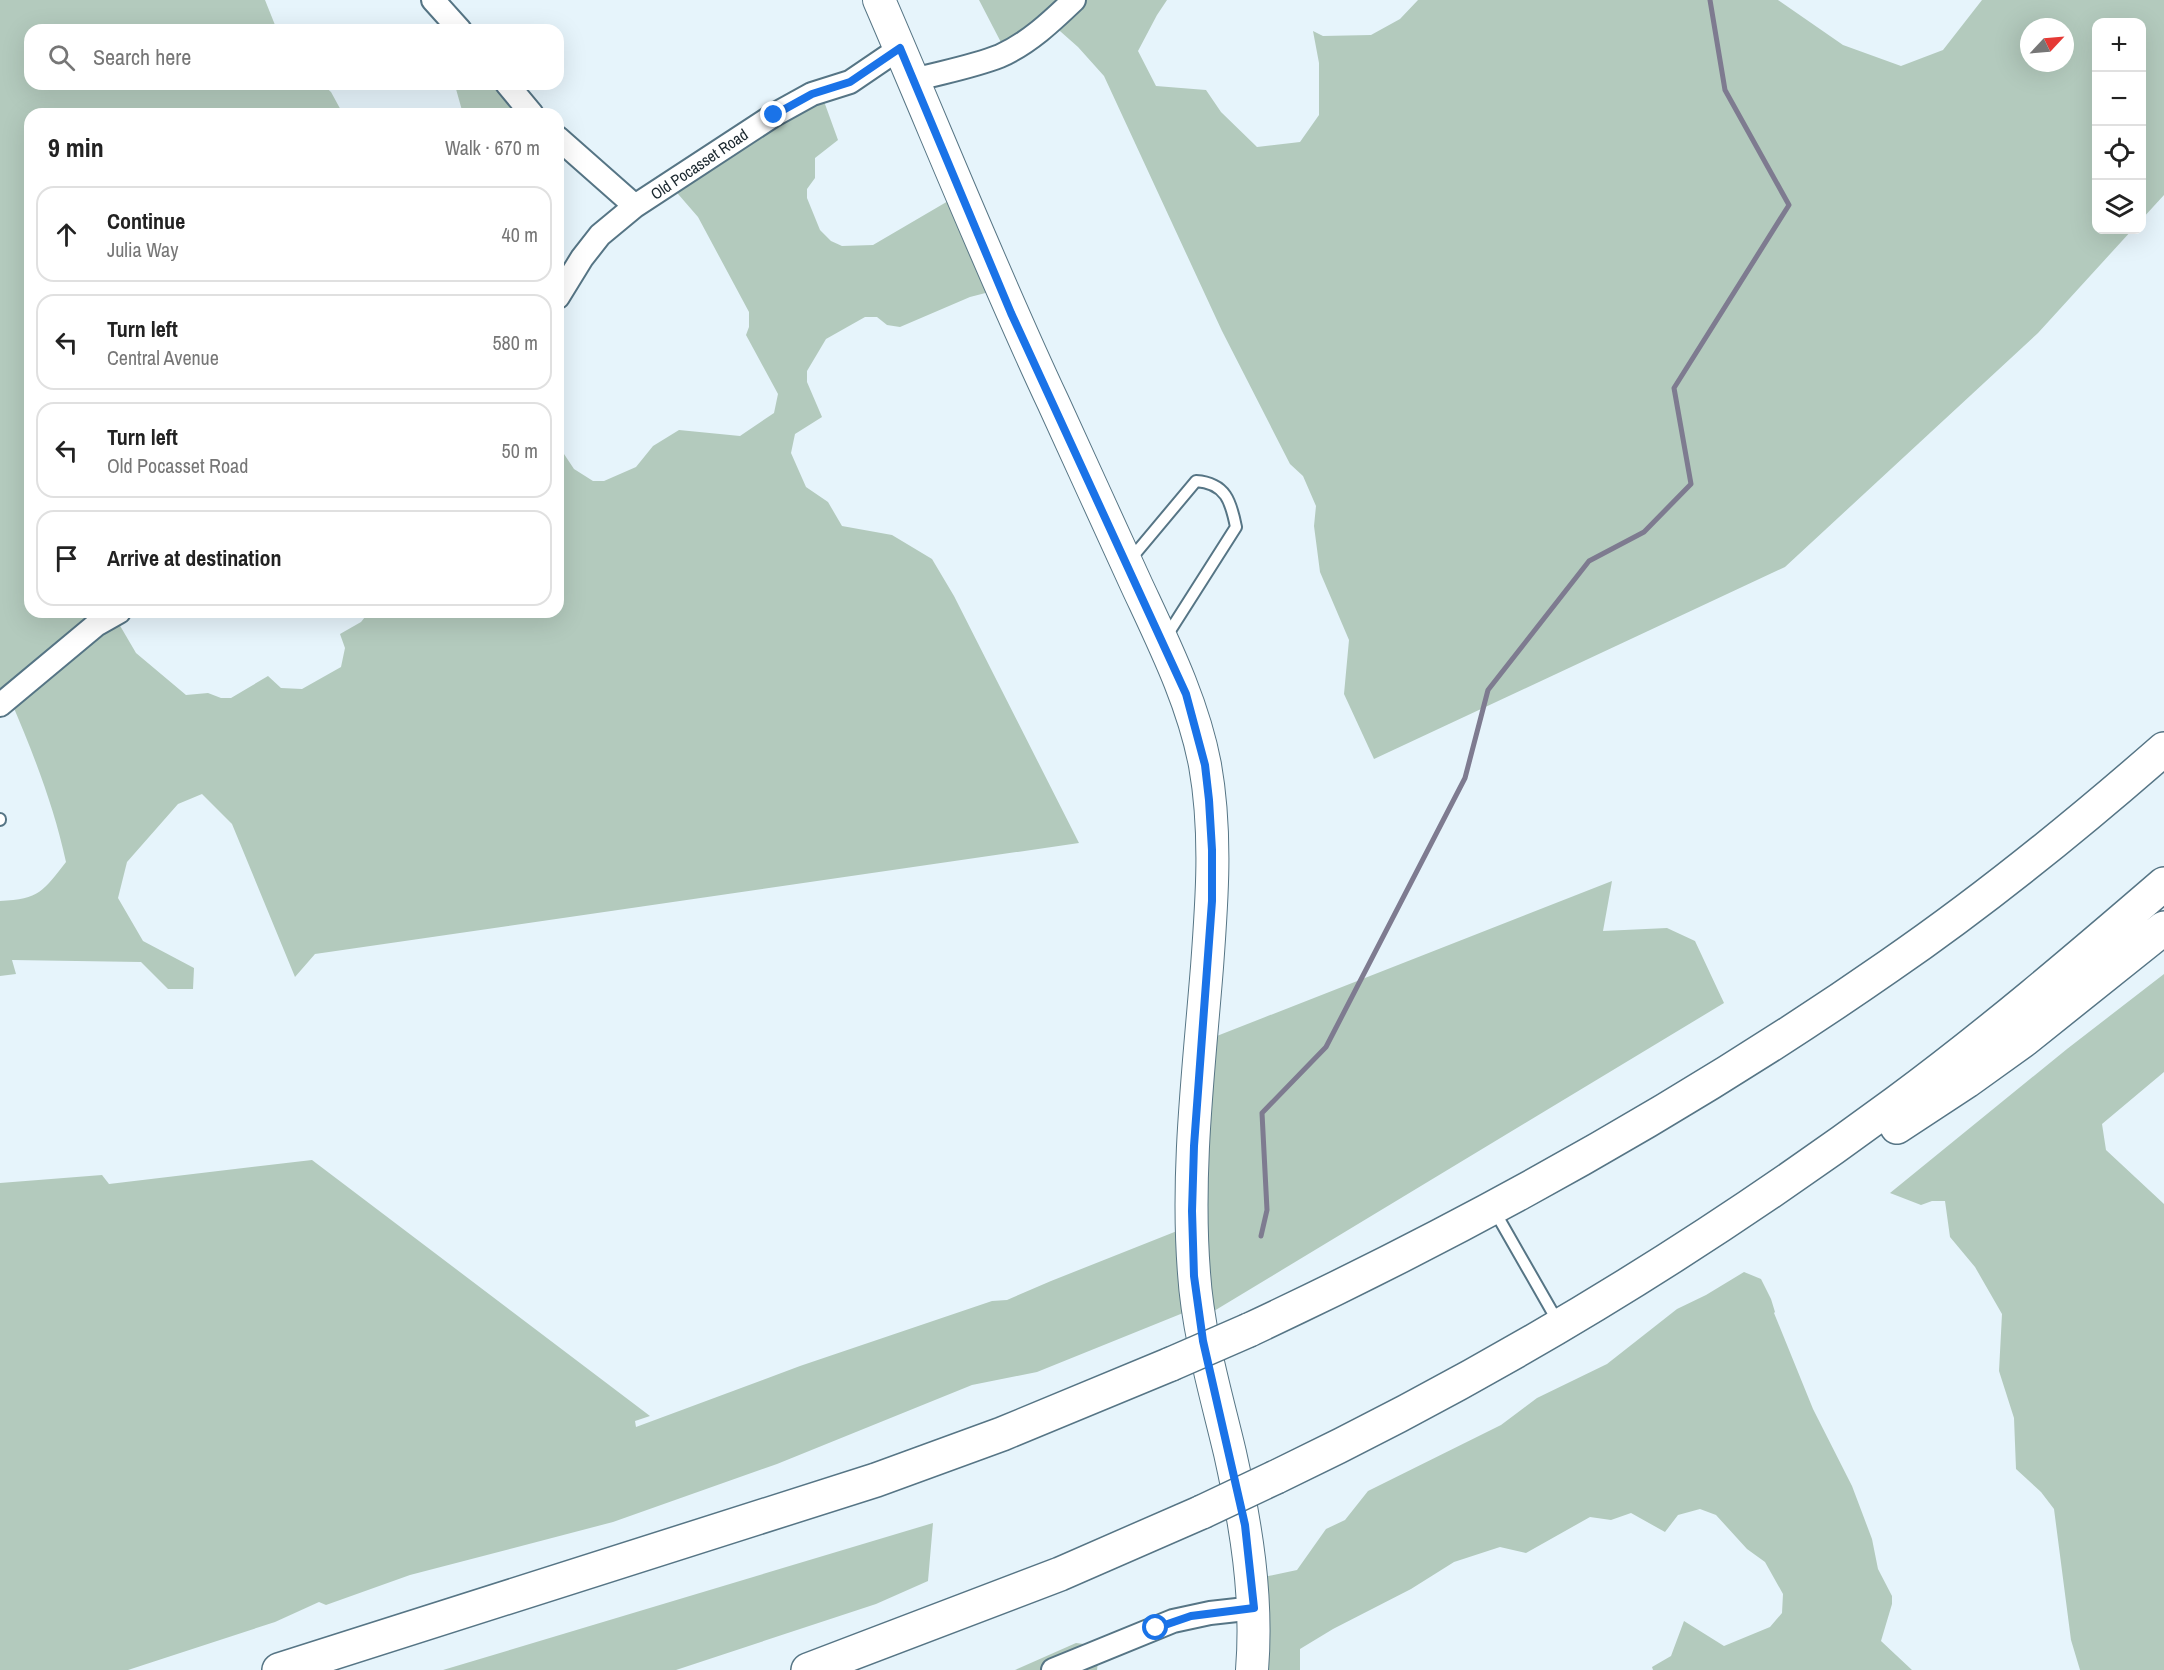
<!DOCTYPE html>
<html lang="en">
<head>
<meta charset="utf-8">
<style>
  :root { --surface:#fff; --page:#f2f2f2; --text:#222; --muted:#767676; --line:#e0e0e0 }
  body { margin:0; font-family:"Archivo Narrow",sans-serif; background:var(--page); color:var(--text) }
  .controls { position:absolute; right:18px; top:18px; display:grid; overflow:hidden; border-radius:12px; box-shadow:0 6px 24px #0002 }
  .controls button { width:54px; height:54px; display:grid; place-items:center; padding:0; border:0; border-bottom:2px solid var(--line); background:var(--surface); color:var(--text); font:30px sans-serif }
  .compass { position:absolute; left:2020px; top:18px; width:54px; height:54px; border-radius:50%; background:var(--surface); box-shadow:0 6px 24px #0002; rotate:64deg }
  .stop { position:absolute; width:18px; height:18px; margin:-14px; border:4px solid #1a73e8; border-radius:50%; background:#fff }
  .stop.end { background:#1a73e8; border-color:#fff; box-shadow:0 2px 6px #0008 }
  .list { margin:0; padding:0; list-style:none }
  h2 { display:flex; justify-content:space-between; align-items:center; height:78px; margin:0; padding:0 24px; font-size:26px }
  h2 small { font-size:20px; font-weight:400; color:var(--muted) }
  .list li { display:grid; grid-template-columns:39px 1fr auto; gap:18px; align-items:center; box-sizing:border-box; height:96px; margin:0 12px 12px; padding:0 12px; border:2px solid var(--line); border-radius:18px }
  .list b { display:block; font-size:22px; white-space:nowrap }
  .list p { margin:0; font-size:20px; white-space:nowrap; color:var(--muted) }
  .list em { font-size:20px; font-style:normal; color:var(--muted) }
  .icon { flex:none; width:33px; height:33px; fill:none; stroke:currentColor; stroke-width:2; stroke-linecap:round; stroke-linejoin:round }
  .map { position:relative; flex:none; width:2164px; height:1670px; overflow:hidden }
  .search { position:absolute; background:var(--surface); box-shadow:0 6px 24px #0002; left:24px; top:24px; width:540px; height:66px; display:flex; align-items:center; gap:15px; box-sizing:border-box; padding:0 21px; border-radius:18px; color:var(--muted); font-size:22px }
  .panel { position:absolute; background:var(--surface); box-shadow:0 6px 24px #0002; left:24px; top:108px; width:540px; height:510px; border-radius:18px }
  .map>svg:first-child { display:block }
</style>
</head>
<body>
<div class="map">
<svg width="2164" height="1670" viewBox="0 0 2164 1670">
  <rect width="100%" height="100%" fill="#e6f4fb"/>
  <path fill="#b3cabd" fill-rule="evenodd" d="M 0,0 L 265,0 L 277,30 L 30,30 L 30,84 L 322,84 L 331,92 L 343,114 L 30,114 L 30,612 L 112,612 L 136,653 L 186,695 L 208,693 L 221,698 L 231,698 L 268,676 L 281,688 L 302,689 L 341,667 L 345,648 L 340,634 L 361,622 L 369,612 L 558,612 L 558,445 L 574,469 L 593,481 L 604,481 L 636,467 L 653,446 L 679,430 L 740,436 L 774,413 L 778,394 L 746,335 L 749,327 L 749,312 L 698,217 L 672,187 L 821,93 L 838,140 L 815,158 L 815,178 L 807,189 L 807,198 L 820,230 L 831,241 L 842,246 L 873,245 L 955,197 L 997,290 L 970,297 L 900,327 L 887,325 L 877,317 L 865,317 L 826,339 L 807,371 L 807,382 L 822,417 L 795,434 L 791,453 L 806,487 L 828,502 L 842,526 L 892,535 L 932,559 L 954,596 L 1079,843 L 315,954 L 295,977 L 232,824 L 202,794 L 178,804 L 127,862 L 118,898 L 143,941 L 194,968 L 193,989 L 168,989 L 141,962 L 12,960 L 16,974 L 0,976 L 0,901 C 40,899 43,891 66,862 C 54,806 33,753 11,701 L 0,707 Z
    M 979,0 L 1167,0 L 1157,15 L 1138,51 L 1156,86 L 1206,90 L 1221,112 L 1257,147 L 1300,142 L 1319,115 L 1319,63 L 1313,31 L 1323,36 L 1371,35 L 1400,19 L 1418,0 L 1778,0 L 1843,45 L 1901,66 L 1943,50 L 1982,0 L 2164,0 L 2164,195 L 2142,219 L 2142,22 L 2096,22 L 2096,230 L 2132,230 L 2038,333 L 1785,567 L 1374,759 L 1344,694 L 1349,640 L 1320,572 L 1314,526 L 1316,506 L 1303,476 L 1290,464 L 1222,331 L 1104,76 L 1078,47 L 1052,24 L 1006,52 ZM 2029,27 L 2065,27 L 2065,63 L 2029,63 Z
    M 462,84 L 508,84 L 534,114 L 463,114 L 456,89 Z
    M 1612,881 L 1603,931 L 1667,928 L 1695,941 L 1724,1003 L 1214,1311 L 1193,1309 L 1037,1372 L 972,1385 L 777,1464 L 613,1522 L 410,1575 L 326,1605 L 319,1602 L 275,1622 L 128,1670 L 0,1670 L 0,1183 L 102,1175 L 109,1184 L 312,1160 L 650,1416 L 635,1421 L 636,1427 L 800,1366 L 992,1301 L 1007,1300 L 1051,1281 L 1177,1231 L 1199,1043 Z
    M 2164,974 L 2164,1072 L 2102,1124 L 2106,1150 L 2164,1204 L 2164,1670 L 2080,1670 L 2071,1640 L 2054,1509 L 2041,1492 L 2016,1469 L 2014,1418 L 1999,1371 L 2002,1314 L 1975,1267 L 1950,1237 L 1945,1201 L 1932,1201 L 1921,1205 L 1890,1193 L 2067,1049 Z
    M 1744,1272 L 1761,1279 L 1771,1299 L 1775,1312 L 1774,1313 L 1813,1409 L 1852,1486 L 1872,1539 L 1878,1569 L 1892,1596 L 1892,1604 L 1881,1641 L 1912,1670 L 1653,1670 L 1652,1667 L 1671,1656 L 1684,1621 L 1724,1646 L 1770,1627 L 1782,1613 L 1783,1594 L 1765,1562 L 1747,1549 L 1716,1515 L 1700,1509 L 1678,1515 L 1665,1532 L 1631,1513 L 1611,1520 L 1590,1517 L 1526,1553 L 1500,1547 L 1454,1562 L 1411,1589 L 1333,1629 L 1300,1649 L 1300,1670 L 1246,1670 L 1254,1579 L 1297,1570 L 1326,1529 L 1345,1520 L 1368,1491 L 1501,1425 L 1537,1398 L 1607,1364 L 1677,1309 L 1706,1295 Z
    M 933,1523 L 928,1581 L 876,1604 L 676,1670 L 443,1670 Z
    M 1076,1643 L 1100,1646 L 1097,1670 L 1015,1670 Z"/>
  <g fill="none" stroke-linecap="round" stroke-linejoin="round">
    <path stroke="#7e7b90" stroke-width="5" d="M 1261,1236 L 1267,1210 L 1262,1113 L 1326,1047 L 1465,778 L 1488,690 L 1589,561 L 1644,532 L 1691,484 L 1674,388 L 1789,205 L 1725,90 L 1710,0"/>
    <defs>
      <path id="lane" d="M 1129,561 L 1196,481 C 1226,483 1231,502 1236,527 L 1166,637
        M 0,819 L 0,820
        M 1494,1210 L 1558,1322"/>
      <path id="street" d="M 433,0 L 460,30
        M 914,80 C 943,72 972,67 1000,56 C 1029,43 1052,21 1074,0
        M 507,84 L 532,114
        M 558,138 L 635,206
        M 558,297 L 582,258 L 600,235 L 635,206 L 774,115 L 812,94 L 850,82 L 900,48
        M 0,705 L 96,625 L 119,612
        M 1053,1670 L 1173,1621 L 1210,1613 L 1255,1608"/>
      <path id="secondary" d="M 879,0 C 937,134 991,270 1053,402 C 1081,463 1109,525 1137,586 C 1164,644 1193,702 1205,765 C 1217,832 1212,900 1207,967 C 1199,1068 1186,1171 1194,1273 C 1198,1334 1216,1394 1230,1453 C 1246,1525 1258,1596 1252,1670"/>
      <path id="highway" d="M 1897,1127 L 1967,1081 L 2024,1040 L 2164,928
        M 1249,1330 C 1471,1226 1688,1106 1889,966 C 1985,900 2076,826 2164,749
        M 1276,1477 C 1494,1373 1702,1246 1897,1102 C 1989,1034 2077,959 2164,884
        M 279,1670 L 876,1480 L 1002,1434 L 1171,1364
        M 808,1670 L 1060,1574 L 1202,1512"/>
    </defs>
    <use href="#lane" stroke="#567585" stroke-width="14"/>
    <use href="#street" stroke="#567585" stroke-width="26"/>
    <use href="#secondary" stroke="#567585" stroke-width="34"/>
    <use href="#highway" stroke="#567585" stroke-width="36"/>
    <use href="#lane" stroke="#fff" stroke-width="10"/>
    <use href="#street" stroke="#fff" stroke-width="22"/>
    <use href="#secondary" stroke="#fff" stroke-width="32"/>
    <use href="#highway" stroke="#fff" stroke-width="33"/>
    <defs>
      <path id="highway-bridge" d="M 1171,1364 L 1249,1330
        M 1202,1512 L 1276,1477"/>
    </defs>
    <use href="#highway-bridge" stroke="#567585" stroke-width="36" stroke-linecap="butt"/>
    <use href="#highway-bridge" stroke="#fff" stroke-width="33"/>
  </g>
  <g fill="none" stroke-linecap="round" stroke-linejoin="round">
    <path stroke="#1a73e8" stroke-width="8" d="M 774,115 L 812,94 L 850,82 L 900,48 L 1011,313 L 1186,694 L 1205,765 L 1209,800 L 1212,850 L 1212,901 L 1194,1146 L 1192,1211 L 1194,1276 L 1203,1341 L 1245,1525 L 1254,1608 L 1191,1616 L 1156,1628"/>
  </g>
  <g text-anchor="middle" stroke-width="4.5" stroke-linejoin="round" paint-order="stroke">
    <g font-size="16" fill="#1a272e" stroke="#fff">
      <text transform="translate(699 164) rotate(-34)" y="6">Old Pocasset Road</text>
    </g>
  </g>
</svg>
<div class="controls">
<button>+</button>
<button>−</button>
<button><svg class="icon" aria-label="locate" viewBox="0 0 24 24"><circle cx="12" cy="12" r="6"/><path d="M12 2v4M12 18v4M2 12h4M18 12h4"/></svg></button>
<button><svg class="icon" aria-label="layers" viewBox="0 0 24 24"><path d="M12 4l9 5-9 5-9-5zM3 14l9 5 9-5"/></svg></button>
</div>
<svg class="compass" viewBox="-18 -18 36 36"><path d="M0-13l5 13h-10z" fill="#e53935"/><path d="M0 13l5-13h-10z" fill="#767676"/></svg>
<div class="stop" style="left:1156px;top:1628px"></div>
<div class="stop end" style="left:774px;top:115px"></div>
<div class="search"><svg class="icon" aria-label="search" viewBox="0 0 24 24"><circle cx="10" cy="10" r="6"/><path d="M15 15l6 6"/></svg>Search here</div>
<section class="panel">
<h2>9 min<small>Walk · 670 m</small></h2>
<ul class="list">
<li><svg class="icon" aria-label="ahead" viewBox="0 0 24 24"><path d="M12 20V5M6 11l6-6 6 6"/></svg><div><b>Continue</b><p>Julia Way</p></div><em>40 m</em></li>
<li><svg class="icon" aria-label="left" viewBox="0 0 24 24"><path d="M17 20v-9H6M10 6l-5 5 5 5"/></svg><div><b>Turn left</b><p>Central Avenue</p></div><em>580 m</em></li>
<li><svg class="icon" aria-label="left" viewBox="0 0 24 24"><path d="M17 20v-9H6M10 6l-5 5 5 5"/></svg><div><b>Turn left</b><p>Old Pocasset Road</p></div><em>50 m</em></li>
<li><svg class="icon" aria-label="arrive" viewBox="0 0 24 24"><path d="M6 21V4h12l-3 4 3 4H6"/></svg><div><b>Arrive at destination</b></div></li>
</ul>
</section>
</div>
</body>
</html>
